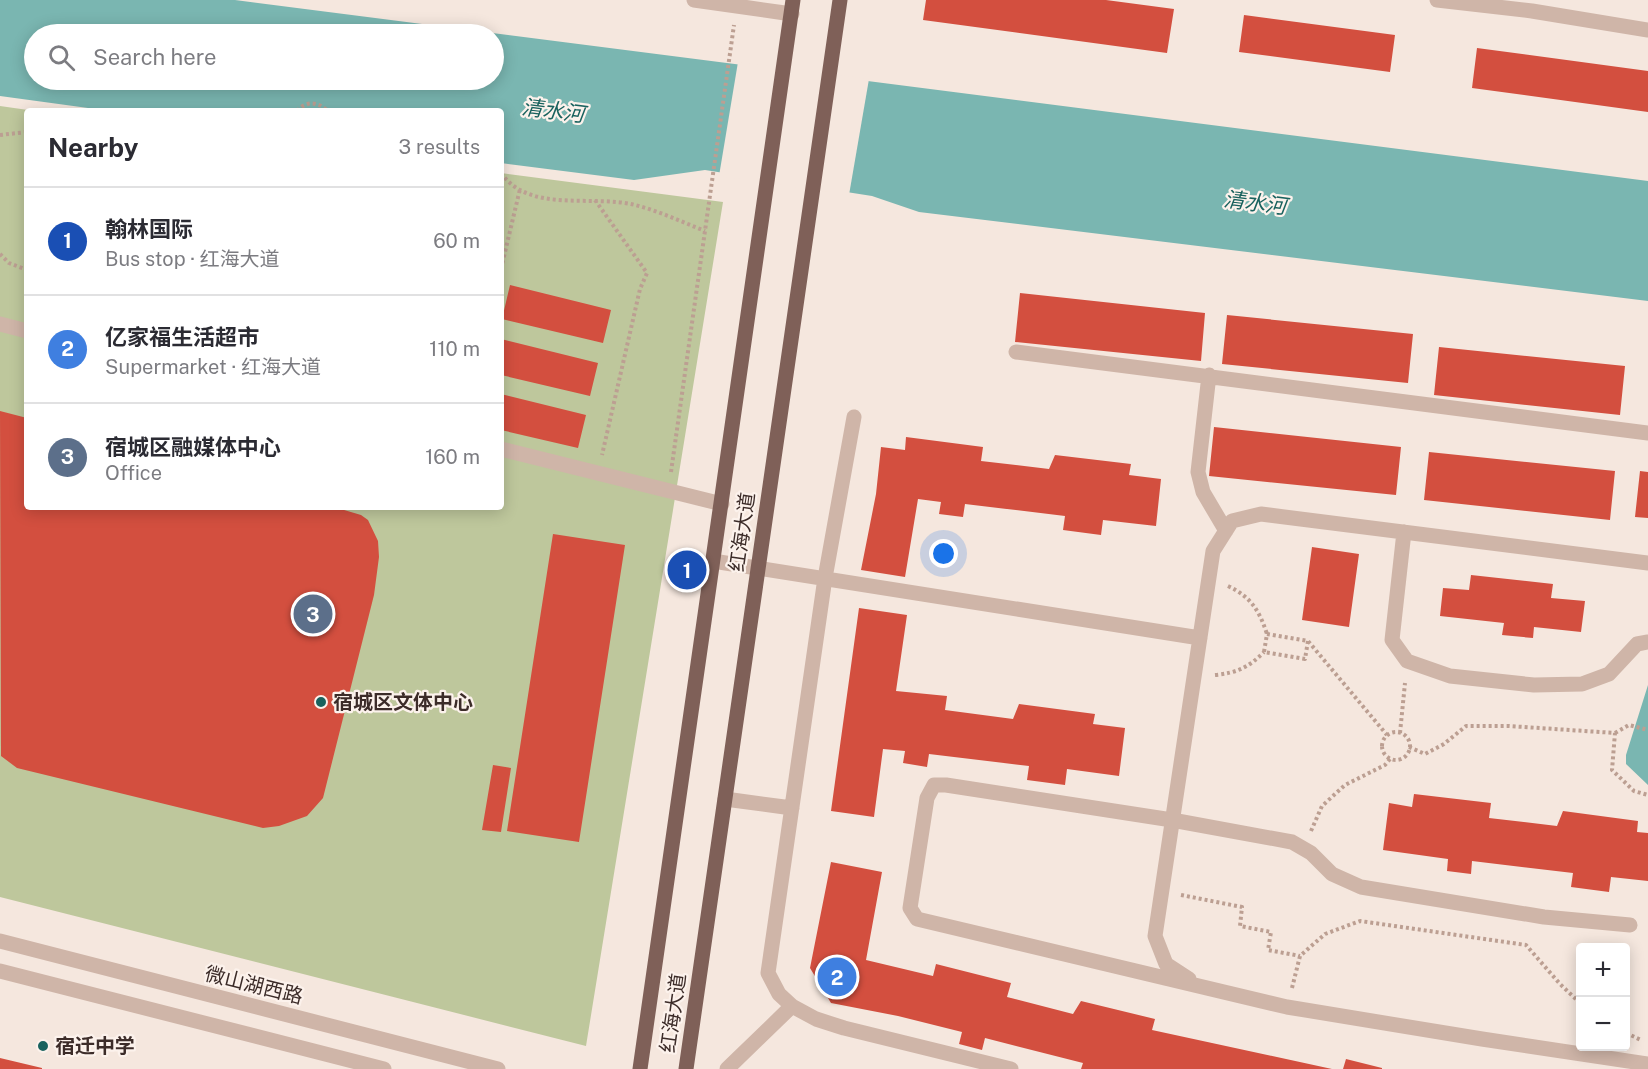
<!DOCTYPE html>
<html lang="en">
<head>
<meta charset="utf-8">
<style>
  :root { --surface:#fff; --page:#f2f2f3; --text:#2b2b33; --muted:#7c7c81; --line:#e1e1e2; --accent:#111827 }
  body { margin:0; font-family:"Public Sans","Noto Sans SC",sans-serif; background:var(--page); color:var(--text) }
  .controls { position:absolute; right:18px; bottom:18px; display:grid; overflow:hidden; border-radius:6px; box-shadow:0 3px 15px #0003 }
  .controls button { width:54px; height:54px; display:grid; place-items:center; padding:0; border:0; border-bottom:2px solid var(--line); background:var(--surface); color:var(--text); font:30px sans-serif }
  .you { position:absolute; left:944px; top:554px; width:21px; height:21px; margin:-15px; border:4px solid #fff; border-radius:50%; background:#1a73e8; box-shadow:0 0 0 9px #1a73e833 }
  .badge { display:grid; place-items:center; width:39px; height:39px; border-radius:50%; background:var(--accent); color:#fff; font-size:20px; font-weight:700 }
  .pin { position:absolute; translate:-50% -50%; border:3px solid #fff; box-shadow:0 2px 6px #0006 }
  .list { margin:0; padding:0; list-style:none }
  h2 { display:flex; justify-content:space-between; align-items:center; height:78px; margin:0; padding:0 24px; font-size:26px }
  h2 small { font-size:20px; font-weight:400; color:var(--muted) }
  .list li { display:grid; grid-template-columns:39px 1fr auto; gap:18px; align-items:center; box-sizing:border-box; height:108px; padding:0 24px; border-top:2px solid var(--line) }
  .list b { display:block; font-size:22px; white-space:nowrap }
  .list p { margin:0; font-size:20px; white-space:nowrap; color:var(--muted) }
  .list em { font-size:20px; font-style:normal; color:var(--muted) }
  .icon { flex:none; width:33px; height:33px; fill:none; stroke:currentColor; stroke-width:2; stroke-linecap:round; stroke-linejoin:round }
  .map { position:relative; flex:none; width:1648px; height:1069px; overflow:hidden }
  .search { position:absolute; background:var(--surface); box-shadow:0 3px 15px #0003; left:24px; top:24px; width:480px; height:66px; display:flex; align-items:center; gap:15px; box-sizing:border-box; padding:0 21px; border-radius:33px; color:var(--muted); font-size:22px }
  .panel { position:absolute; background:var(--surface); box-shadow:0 3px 15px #0003; left:24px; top:108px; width:480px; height:402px; border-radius:6px }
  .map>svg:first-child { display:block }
</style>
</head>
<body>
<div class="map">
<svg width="1648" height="1069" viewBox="0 0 1648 1069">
  <rect width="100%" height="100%" fill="#f5e7de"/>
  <path fill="#bec79c" d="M 0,106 L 35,111 L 27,111 L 27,507 L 501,507 L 501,173 L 723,202 L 586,1046 L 0,897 Z"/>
  <path fill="#7ab6b1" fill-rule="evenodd" d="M 0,0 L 235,0 L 1648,181 L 1648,301 L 919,212 L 872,196 L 705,170 L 634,180 L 501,163 L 501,111 L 110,111 L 0,96 ZM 34,34 L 494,34 L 494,80 L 34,80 Z
    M 1648,685 L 1648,785 L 1626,764 L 1626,755 Z"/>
  <path fill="#f5e7de" d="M 738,62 L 869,79 L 849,195 L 719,176 Z"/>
  <path fill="#d34f3f" d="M 926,0 L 1106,0 L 1174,9 L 1167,53 L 923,20 Z
    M 1244,15 L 1395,35 L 1390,72 L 1239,52 Z
    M 1477,48 L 1648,71 L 1648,112 L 1472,88 Z
    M 510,285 L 611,310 L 603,343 L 502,319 Z
    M 1020,293 L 1205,313 L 1201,361 L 1015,342 Z
    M 1227,315 L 1413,334 L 1408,383 L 1222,364 Z
    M 501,339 L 598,363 L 590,396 L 501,375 Z
    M 1439,347 L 1625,366 L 1620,415 L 1434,395 Z
    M 501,394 L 586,415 L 578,448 L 501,430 Z
    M 0,411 L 27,418 L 27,507 L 334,507 L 361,515 L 368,520 L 378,541 L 379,557 L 374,595 L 323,798 L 307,816 L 279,826 L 263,828 L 17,768 L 1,756 Z
    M 1214,427 L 1401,447 L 1396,495 L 1209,476 Z
    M 906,437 L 983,447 L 981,461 L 1049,469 L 1055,455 L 1131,464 L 1129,475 L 1161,479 L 1156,526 L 1103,520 L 1101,535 L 1063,530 L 1065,516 L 965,504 L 963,517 L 939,514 L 941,502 L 918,499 L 905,577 L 861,570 L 876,494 L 881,447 L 905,450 Z
    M 1429,452 L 1615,471 L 1610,520 L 1424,500 Z
    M 1640,471 L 1648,472 L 1648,518 L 1635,517 Z
    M 553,534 L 625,545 L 579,842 L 507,831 Z
    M 1312,547 L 1359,554 L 1349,627 L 1302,620 Z
    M 1471,575 L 1553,584 L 1551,598 L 1585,601 L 1581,632 L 1534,627 L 1533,638 L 1502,635 L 1504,623 L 1440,616 L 1443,588 L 1469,590 Z
    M 859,608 L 907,615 L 896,691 L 947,696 L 945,710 L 1013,719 L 1019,704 L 1095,714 L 1093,724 L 1125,728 L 1119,776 L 1067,769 L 1065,785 L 1027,780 L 1029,766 L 929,754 L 927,767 L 903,763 L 905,751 L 883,749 L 874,817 L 831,811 Z
    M 493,765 L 511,768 L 501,832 L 482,830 Z
    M 1414,794 L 1491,803 L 1489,818 L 1557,826 L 1563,811 L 1638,821 L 1637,832 L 1648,833 L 1648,881 L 1611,877 L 1609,892 L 1571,887 L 1573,873 L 1472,861 L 1471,874 L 1447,871 L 1448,859 L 1383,850 L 1389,803 L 1412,807 Z
    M 831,862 L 882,872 L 866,960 L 933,976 L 936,964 L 1011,983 L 1007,997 L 1073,1014 L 1081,1001 L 1155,1019 L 1152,1030 L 1332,1069 L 1081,1069 L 1083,1063 L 985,1038 L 982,1050 L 959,1044 L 962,1032 L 898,1016 L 831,1003 L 810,968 Z
    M 0,1058 L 42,1068 L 42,1069 L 0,1069 Z
    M 1346,1059 L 1382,1068 L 1382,1069 L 1343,1069 Z"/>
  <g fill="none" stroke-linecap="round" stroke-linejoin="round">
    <path stroke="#bc9f92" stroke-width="4" stroke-dasharray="3 3" stroke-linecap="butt" d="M 297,111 C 307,100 318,102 328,111
      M 0,135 L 27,132
      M 501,173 C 530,214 592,194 635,205 C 659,211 682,222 705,231
      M 595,200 L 647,273 L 640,289 L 602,455
      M 0,254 L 9,263 L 27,270
      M 501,269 L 520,189
      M 671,472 L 734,25
      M 1228,586 C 1251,597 1259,610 1267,634
      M 1308,641 L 1305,659 L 1264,652 L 1267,634 L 1308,641 L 1387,735
      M 1215,675 C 1236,673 1248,668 1264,652
      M1382 746a14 14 0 1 1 28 0a14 14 0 1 1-28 0Z
      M 1400,733 L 1405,683
      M 1615,733 L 1629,725 L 1648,730
      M 1409,747 L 1425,754 L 1444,744 L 1466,726 L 1509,726 L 1615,733 L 1612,770 L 1634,791 L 1648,795
      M 1311,831 L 1322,806 L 1345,785 L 1385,765 L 1390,759
      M 1181,895 L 1242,907 L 1240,926 L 1271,932 L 1268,950 L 1300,956
      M 1292,988 L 1300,956 L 1325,934 L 1360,921 L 1526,945 L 1560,984 L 1580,1003
      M 1626,1033 L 1641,1040"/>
    <path stroke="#cfb5a8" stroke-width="15" d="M 694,0 L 792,14
      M 1437,0 L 1532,11 L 1648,30
      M 0,324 L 27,331
      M 1016,352 L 1648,433
      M 1209,375 L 1198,472 L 1203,492 L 1226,531
      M 854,417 L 825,578 L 768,973 L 779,994 L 792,1006 L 816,1019 L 844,1028 L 1011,1069
      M 501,449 L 722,504
      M 1404,532 L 1392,640 L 1407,661 L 1450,676 L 1534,685 L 1582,684 L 1609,674 L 1637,644 L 1648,642
      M 713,561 L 1200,638
      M 725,799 L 792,808
      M 1630,925 L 1544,917 L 1361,887 L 1332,874 L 1311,853 L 1292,842 L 1172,820 L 946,785 L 934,785 L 927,798 L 910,908 L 917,919 L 1287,1007 L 1482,1039 L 1648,1064
      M 0,941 L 498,1069
      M 0,971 L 384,1069
      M 1189,979 L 1166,964 L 1155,936 L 1213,551 L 1232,521 L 1261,514 L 1648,563
      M 727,1069 L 792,1006"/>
    <path stroke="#7f6058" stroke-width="15" d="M 640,1069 L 793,0
      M 686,1069 L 840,0"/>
  </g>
  <g fill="#19625e" stroke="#fcf2ec" stroke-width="2">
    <circle cx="321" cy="702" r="6"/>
    <circle cx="43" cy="1046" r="6"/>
  </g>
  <g text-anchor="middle" stroke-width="4.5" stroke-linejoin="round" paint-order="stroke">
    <g font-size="20" fill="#3c2c29" stroke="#fcf2ec">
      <text transform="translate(742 532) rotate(-82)" y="7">红海大道</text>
      <text transform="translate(254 985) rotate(14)" y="7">微山湖西路</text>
      <text transform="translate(673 1013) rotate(-82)" y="7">红海大道</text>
    </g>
    <g font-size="20" font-weight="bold" fill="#3c2c29" stroke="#fcf2ec" text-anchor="start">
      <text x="333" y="709">宿城区文体中心</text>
      <text x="55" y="1053">宿迁中学</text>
    </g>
    <g font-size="21" font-style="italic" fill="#19625e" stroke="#fcf2ec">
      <text transform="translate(553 111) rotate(7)" y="7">清水河</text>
      <text transform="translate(1255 203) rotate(7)" y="7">清水河</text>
    </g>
  </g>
</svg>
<div class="controls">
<button>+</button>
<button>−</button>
</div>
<div class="you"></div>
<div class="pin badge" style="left:687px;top:570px;background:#1a4fb4">1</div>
<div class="pin badge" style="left:837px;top:977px;background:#3f7fe0">2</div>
<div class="pin badge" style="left:313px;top:614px;background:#5c6f8a">3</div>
<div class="search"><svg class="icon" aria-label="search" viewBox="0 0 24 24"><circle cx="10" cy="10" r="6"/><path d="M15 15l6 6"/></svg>Search here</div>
<section class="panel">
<h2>Nearby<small>3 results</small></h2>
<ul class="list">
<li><span class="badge" style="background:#1a4fb4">1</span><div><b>翰林国际</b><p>Bus stop · 红海大道</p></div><em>60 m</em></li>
<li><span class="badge" style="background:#3f7fe0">2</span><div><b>亿家福生活超市</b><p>Supermarket · 红海大道</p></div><em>110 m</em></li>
<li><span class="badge" style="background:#5c6f8a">3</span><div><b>宿城区融媒体中心</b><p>Office</p></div><em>160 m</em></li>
</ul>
</section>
</div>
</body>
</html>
